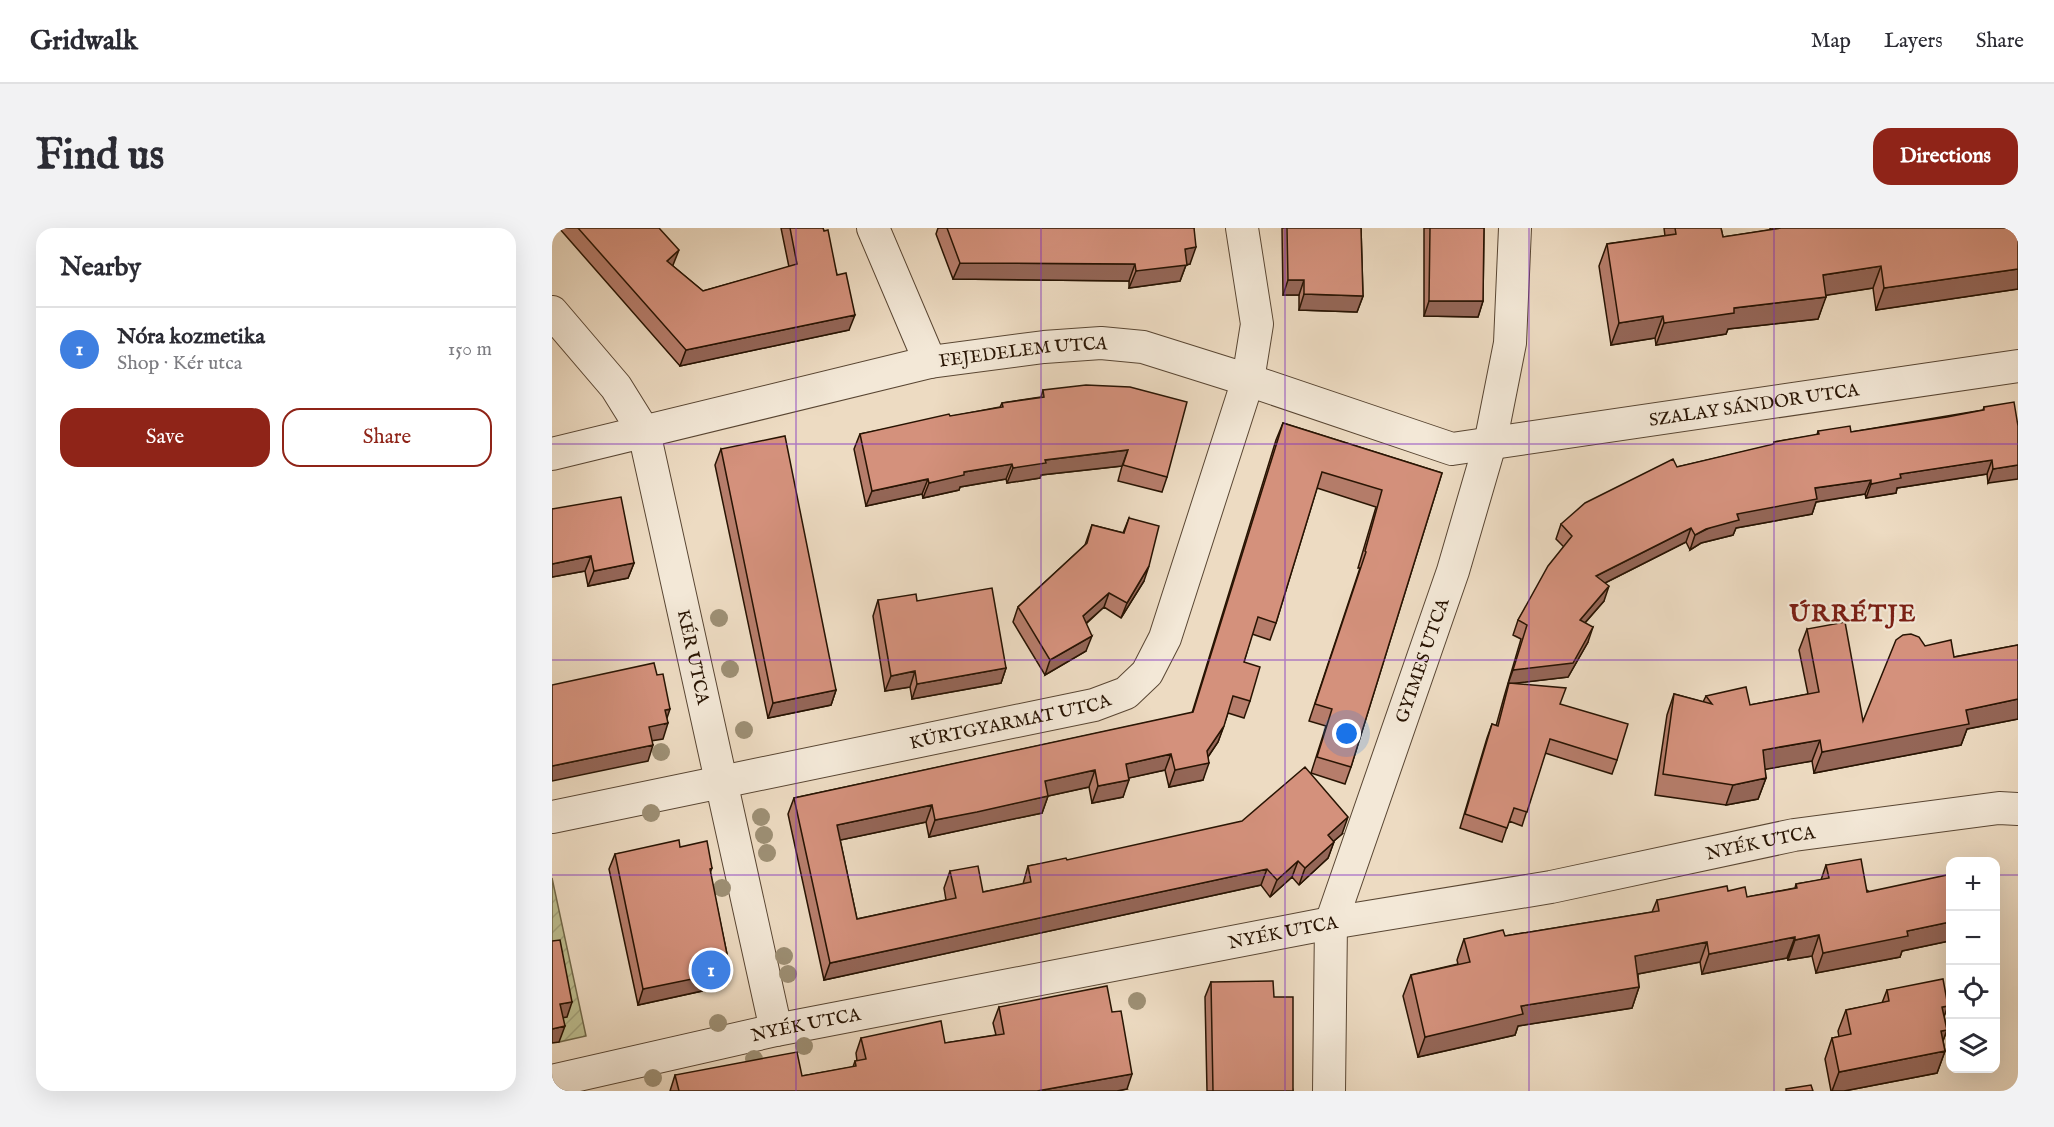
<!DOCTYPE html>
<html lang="en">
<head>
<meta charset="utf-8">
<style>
  :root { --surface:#fff; --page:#f2f2f3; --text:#2b2b33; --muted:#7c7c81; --line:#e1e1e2; --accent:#8f2418 }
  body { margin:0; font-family:"IM FELL English",serif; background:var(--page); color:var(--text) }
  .controls { position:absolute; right:18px; bottom:18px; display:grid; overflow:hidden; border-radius:12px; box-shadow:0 6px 24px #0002 }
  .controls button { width:54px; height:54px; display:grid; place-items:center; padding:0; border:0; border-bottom:2px solid var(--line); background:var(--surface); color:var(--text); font:30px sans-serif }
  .you { position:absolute; left:795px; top:506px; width:21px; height:21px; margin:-15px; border:4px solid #fff; border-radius:50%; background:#1a73e8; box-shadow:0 0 0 9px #1a73e833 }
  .badge { display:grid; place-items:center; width:39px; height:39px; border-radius:50%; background:var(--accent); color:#fff; font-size:20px; font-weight:700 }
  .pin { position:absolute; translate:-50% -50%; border:3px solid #fff; box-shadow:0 2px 6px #0006 }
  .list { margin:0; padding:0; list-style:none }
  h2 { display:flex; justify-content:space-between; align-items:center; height:78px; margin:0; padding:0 24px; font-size:26px }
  h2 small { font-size:20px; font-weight:400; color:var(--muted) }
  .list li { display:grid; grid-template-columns:39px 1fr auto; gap:18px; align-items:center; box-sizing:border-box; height:84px; padding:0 24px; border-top:2px solid var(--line) }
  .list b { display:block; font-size:22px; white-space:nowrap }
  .list p { margin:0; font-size:20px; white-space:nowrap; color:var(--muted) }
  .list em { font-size:20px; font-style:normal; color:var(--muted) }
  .actions { display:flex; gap:12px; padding:18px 24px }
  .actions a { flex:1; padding:14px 0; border:2px solid var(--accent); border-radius:18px; text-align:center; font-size:21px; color:var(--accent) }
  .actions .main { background:var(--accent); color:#fff }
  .icon { flex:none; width:33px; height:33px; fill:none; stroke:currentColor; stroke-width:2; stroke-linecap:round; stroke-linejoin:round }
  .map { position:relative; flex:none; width:1466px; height:863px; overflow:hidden; border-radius:18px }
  header { display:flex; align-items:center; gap:36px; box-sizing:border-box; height:84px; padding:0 30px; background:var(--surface); border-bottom:2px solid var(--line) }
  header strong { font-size:28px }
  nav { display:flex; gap:33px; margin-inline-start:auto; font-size:21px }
  .intro { display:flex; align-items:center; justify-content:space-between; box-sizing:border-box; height:144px; padding:0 36px }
  h1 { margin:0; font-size:42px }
  .button { padding:15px 27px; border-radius:18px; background:var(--accent); color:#fff; font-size:21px; font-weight:700 }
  main { display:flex; gap:36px; padding:0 36px }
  aside { flex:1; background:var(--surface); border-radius:18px; box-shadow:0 6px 24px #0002 }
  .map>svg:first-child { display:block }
</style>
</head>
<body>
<header>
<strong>Gridwalk</strong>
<nav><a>Map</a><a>Layers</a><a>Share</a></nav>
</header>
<div class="intro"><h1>Find us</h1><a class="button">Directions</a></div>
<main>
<aside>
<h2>Nearby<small></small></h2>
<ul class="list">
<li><span class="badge" style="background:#3f7fe0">1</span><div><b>Nóra kozmetika</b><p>Shop · Kér utca</p></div><em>150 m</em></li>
</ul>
<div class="actions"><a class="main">Save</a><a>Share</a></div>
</aside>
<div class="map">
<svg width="1466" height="863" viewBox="0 0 1466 863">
  <defs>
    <pattern id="garden-furrows" width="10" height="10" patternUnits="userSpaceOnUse" patternTransform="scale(1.5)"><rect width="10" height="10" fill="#bdbe90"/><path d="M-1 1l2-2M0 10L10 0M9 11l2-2" fill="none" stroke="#a2a27b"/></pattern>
  </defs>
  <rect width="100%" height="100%" fill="#eddbc2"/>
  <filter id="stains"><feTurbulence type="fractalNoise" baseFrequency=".00333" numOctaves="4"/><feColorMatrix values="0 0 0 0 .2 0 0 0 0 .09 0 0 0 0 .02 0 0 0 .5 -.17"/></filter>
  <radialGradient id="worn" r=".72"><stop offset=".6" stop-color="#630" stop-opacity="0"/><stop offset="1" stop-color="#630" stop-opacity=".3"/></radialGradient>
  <path fill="url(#garden-furrows)" stroke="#72694a" stroke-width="1.5" d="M 0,650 L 34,808 L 7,814 L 3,791 L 15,788 L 0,727 Z"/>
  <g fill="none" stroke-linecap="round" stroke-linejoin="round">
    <defs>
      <g id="minor">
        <path d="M 321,0 L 378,134"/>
        <path id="s1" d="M 0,84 L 64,159 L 92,204 L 224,802"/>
        <path id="s2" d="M 0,226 L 378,134 L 492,119 L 549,115 L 591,119 L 696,152 L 900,221 L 1466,138"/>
        <path id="s3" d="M 0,589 L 542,477 L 574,465 L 595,445 L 613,410 L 696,152 L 705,96 L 690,0"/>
        <path id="s4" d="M 0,853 L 224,802 L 779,695 L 999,659 L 1242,607 L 1447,580 L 1466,581"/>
        <path id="s5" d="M 777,863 L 779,695 L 901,343 L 938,216 L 958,115 L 963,0"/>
      </g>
    </defs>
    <use href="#minor" stroke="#594633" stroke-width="34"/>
    <use href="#minor" stroke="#f3e8d7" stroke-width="32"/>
  </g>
  <g fill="#9d8f74">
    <circle cx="167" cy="390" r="9"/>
    <circle cx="178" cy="441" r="9"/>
    <circle cx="192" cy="502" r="9"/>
    <circle cx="109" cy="524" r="9"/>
    <circle cx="99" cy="585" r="9"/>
    <circle cx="209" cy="589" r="9"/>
    <circle cx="212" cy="607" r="9"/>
    <circle cx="215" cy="625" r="9"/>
    <circle cx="170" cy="660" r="9"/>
    <circle cx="232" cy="728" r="9"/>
    <circle cx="236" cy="746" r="9"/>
    <circle cx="585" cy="773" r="9"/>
    <circle cx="166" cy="795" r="9"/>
    <circle cx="252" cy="818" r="9"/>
    <circle cx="202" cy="831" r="9"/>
    <circle cx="101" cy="850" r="9"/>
  </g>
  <path fill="#b67d6b" stroke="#281403" stroke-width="1.5" d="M 7,0 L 107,0 L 121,38 L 151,63 L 237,39 L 229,0 L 271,0 L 285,47 L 297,102 L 128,138 Z
    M 386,0 L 642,0 L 638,36 L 634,37 L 628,53 L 577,60 L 577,53 L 401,51 L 384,6 Z
    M 730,0 L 809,0 L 811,68 L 805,84 L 747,82 L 747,67 L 731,67 Z
    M 872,0 L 932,0 L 931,73 L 926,89 L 872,88 Z
    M 1112,0 L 1169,0 L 1171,9 L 1218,2 L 1218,0 L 1466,0 L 1466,61 L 1324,82 L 1321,60 L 1274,67 L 1266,91 L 1176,101 L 1174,106 L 1104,117 L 1103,110 L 1059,117 L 1047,38 L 1055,16 L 1113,8 Z
    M 491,162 L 615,249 L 610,264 L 566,253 L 570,238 L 489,247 L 488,250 L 455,255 L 454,251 L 408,259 L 407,262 L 371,270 L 370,266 L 314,278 L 302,221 L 308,206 L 448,179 L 450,175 L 489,169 Z
    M 1432,179 L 1466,198 L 1436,255 L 1435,246 L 1345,260 L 1344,265 L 1314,270 L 1313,266 L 1264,274 L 1260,286 L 1184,300 L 1181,307 L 1149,315 L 1138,322 L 1134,314 L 1053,355 L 1052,373 L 1033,395 L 1036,414 L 1016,449 L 964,455 L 1008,476 L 1065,532 L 1060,546 L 993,525 L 970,598 L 957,593 L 950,614 L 908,600 L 935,510 L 940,496 L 944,498 L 952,469 L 969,411 L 961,407 L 966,392 L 1012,319 L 1004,311 L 1009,296 L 1125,239 L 1221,217 L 1222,214 L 1265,207 L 1266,203 L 1299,204 L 1431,182 Z
    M 731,195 L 890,245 L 799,539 L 793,556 L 759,545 L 774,498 L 757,493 L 808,340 L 806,340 L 824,279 L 765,260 L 724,395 L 718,412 L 700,406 L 692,434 L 698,473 L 692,490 L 676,485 L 666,514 L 656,529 L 651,552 L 617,559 L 613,542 L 576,550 L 571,569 L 540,575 L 537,559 L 496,568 L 490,585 L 419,600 L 377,609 L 374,594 L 288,612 L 305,691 L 394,672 L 392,660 L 398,643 L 431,664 L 471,656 L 476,638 L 515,632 L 790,606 L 782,613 L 776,630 L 747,657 L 740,649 L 718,669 L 709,657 L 272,752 L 236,586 L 242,570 L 640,485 L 724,212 Z
    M 169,221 L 284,462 L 279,477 L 216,490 L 163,237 Z
    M 0,281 L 82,335 L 76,350 L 36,358 L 33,343 L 0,349 Z
    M 577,290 L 592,353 L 569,390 L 552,379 L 534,396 L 534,423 L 493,447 L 461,394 L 466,379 L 533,317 L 540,297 L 571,305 Z
    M 326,372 L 365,373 L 454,440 L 449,455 L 360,471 L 358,459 L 333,463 L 321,388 Z
    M 1255,401 L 1311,493 L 1373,418 L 1402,429 L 1466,417 L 1466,491 L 1415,501 L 1409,517 L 1262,545 L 1260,533 L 1213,541 L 1214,550 L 1206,571 L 1174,577 L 1103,567 L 1115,487 L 1122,466 L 1151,474 L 1154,468 L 1198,477 L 1256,466 L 1247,422 Z
    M 128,619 L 160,640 L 158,645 L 176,731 L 170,747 L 155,750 L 150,763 L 86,777 L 57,641 L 63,626 Z
    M 1274,637 L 1397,713 L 1350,723 L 1348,729 L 1264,745 L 1260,728 L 1236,732 L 1235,730 L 1150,746 L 1148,734 L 1086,746 L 1087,759 L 1080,780 L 966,798 L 963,807 L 866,829 L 851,768 L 859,747 L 906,736 L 905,732 L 912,711 L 953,708 L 1100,684 L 1105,672 L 1176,663 L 1195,669 L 1243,660 L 1244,656 L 1269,652 Z
    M 659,754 L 722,769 L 741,863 L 655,863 L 653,769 Z
    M 1335,762 L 1396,778 L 1392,788 L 1395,802 L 1391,813 L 1393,823 L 1385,845 L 1292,863 L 1279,863 L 1273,831 L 1280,810 L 1287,809 L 1286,803 L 1294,782 L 1330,775 Z
    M 447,779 L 575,861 L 565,863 L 118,863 L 123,847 L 250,848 L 301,839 L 303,833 L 305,833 L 304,825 L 309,810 L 393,815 L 444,807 L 441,795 Z"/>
  <path fill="#946657" stroke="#281403" stroke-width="1.5" d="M 644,19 L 638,36 L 634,37 L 628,53 L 577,60 L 584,43 L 633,21 Z
    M 127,22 L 121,37 L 109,48 L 115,33 Z
    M 408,35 L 583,36 L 577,53 L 401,51 Z
    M 1329,38 L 1321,60 L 1263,69 L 1271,47 Z
    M 1466,41 L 1466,61 L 1324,82 L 1332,60 Z
    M 736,52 L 752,52 L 747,67 L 731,67 Z
    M 752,66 L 811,68 L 805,84 L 747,82 Z
    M 1274,69 L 1266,91 L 1176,101 L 1174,106 L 1104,117 L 1112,95 L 1182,80 Z
    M 877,73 L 931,73 L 926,89 L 872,88 Z
    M 303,87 L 297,102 L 128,138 L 134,122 Z
    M 1111,88 L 1103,110 L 1059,117 L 1067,95 Z
    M 576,222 L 570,238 L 489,247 L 488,250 L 455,255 L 461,240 L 493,232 Z
    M 1440,232 L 1435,246 L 1345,260 L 1344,265 L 1314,270 L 1319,256 L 1348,246 Z
    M 460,236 L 454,251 L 408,259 L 407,262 L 371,270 L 377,255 L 412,244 Z
    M 1466,237 L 1466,251 L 1436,255 L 1441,241 Z
    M 376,251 L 370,266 L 314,278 L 320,263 Z
    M 1319,252 L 1313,266 L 1264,274 L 1260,286 L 1184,300 L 1181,307 L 1149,315 L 1138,322 L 1143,307 L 1185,286 L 1263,260 Z
    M 1139,300 L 1134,314 L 1039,362 L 1044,348 Z
    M 39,328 L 33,343 L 0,349 L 0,336 Z
    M 82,335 L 76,350 L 36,358 L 42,343 Z
    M 597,338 L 592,353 L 569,390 L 575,375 Z
    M 1057,358 L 1052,373 L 1023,406 L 1028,392 Z
    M 557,365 L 552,379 L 525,403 L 531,388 Z
    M 1041,399 L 1036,414 L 1016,449 L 956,456 L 961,442 Z
    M 540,408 L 534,423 L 493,447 L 498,432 Z
    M 454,440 L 449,455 L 360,471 L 365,456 Z
    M 363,443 L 358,459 L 333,463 L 339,448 Z
    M 284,462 L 279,477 L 216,490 L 221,475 Z
    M 1466,471 L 1466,491 L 1415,501 L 1409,517 L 1262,545 L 1270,524 L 1414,482 Z
    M 118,481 L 113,496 L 116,495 L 111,511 L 92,514 L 97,499 L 113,482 Z
    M 672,498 L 666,514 L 651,536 L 657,535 L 651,552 L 617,559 L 623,542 L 655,523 Z
    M 1268,512 L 1260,533 L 1204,543 L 1211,522 Z
    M 101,517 L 96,533 L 0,553 L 0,538 Z
    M 619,526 L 613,542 L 568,552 L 574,536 Z
    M 543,542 L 537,559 L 487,570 L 493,553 Z
    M 1214,550 L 1206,571 L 1174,577 L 1181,557 Z
    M 577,552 L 571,569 L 540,575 L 546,558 Z
    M 496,568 L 490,585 L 377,609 L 383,592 Z
    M 380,577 L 374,594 L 279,614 L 285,597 Z
    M 796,589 L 790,606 L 770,623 L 776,607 Z
    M 782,614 L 776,630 L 747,657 L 753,640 Z
    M 746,633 L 740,649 L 718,669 L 725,652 Z
    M 715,641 L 709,657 L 272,752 L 278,735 Z
    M 1398,694 L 1398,709 L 1397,713 L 1350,723 L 1348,729 L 1264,745 L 1271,725 L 1355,703 Z
    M 1267,707 L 1260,728 L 1236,732 L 1243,712 Z
    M 1243,709 L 1235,730 L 1150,746 L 1157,726 Z
    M 1155,714 L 1148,734 L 1075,748 L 1083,728 Z
    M 176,731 L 170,747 L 155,750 L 150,763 L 86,777 L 91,761 L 153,736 Z
    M 1087,759 L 1080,780 L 966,798 L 963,807 L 866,829 L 873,809 L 969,778 Z
    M 20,774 L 15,789 L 3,791 L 8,776 Z
    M 1396,778 L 1388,799 L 1390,779 Z
    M 13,798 L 7,814 L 0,815 L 0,801 Z
    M 1395,802 L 1387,823 L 1389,803 Z
    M 1393,823 L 1385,845 L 1292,863 L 1280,863 L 1287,844 Z
    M 580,846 L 575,861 L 565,863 L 485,863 Z"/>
  <path fill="#d4917c" stroke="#281403" stroke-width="1.5" d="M 26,0 L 107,0 L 127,22 L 115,33 L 151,63 L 245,36 L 238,0 L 271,0 L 272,3 L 276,2 L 285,47 L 294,45 L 303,87 L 134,122 Z
    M 395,0 L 642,0 L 644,19 L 633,21 L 635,37 L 584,43 L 583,36 L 408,35 Z
    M 735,0 L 809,0 L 811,68 L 752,66 L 752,52 L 736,52 Z
    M 878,0 L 932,0 L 931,73 L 877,73 Z
    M 1123,0 L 1169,0 L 1171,9 L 1229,0 L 1466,0 L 1466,41 L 1332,60 L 1329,38 L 1271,47 L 1274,69 L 1182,80 L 1182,85 L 1112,95 L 1111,88 L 1067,95 L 1055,16 L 1124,6 Z
    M 534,157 L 578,159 L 635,174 L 615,249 L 571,237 L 576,222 L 493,232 L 494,235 L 461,240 L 460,236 L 412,244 L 412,247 L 377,255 L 376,251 L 320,263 L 308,206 L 397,186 L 398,188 L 451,179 L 450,175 L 492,169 L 491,162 Z
    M 1462,174 L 1466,198 L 1466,237 L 1441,241 L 1440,232 L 1348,246 L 1349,250 L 1319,256 L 1319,252 L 1263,260 L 1265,271 L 1185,286 L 1187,292 L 1154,301 L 1143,307 L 1139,300 L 1044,348 L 1057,358 L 1028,392 L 1041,399 L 1021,435 L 961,442 L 975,397 L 966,392 L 996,338 L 1020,308 L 1009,296 L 1033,275 L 1121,231 L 1125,239 L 1222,216 L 1222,214 L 1267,206 L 1266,203 L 1298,198 L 1299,204 L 1395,189 L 1432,182 L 1432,179 Z
    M 731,195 L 890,245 L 799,539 L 765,529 L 780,481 L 763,476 L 814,324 L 813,323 L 830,262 L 770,244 L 724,395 L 706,389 L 692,434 L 708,439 L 698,473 L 681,468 L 672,498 L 655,523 L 657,535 L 623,542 L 619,526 L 574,536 L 577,552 L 546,558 L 543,542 L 493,553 L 496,568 L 425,584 L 383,592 L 380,577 L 285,597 L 305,691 L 404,670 L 398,643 L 426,638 L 431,664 L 479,654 L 476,638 L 514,630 L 515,632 L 690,593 L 753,539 L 796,589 L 776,607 L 782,614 L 753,640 L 746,633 L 725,652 L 715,641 L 278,735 L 242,570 L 641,484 Z
    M 233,208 L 284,462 L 221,475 L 169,221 Z
    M 69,269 L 82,335 L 42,343 L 39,328 L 0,336 L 0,281 Z
    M 577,290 L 607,298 L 597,338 L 575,375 L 557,365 L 531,388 L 540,408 L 498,432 L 466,379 L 535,315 L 540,297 L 572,305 Z
    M 440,360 L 454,440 L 365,456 L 363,443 L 339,448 L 326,372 L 364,366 L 365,373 Z
    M 1293,394 L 1311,493 L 1344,412 L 1351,407 L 1359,406 L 1367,409 L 1373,418 L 1399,412 L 1402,429 L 1466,417 L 1466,471 L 1414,482 L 1417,496 L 1270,524 L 1268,512 L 1211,522 L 1214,550 L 1181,557 L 1111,546 L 1122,466 L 1160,476 L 1154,468 L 1194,459 L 1198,477 L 1267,464 L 1255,401 Z
    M 102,435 L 105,447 L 111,446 L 118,481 L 113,482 L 116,495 L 97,499 L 101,517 L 0,538 L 0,457 Z
    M 957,455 L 1014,460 L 1008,476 L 1076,496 L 1065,532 L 998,511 L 975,584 L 962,580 L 955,600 L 913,586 L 940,496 L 946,498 Z
    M 127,612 L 128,619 L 155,613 L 160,640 L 158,641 L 176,731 L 153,736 L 155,748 L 91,761 L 63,626 Z
    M 1309,631 L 1315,664 L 1395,647 L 1398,665 L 1398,694 L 1355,703 L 1356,708 L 1271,725 L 1267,707 L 1243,712 L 1243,709 L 1157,726 L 1155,714 L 1083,728 L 1087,759 L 969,778 L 971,786 L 873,809 L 859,747 L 918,734 L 912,711 L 951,702 L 953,708 L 1107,683 L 1105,672 L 1175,658 L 1176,663 L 1193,659 L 1195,669 L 1245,660 L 1244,656 L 1277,650 L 1274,637 Z
    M 8,712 L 20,774 L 8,776 L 13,798 L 0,801 L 0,713 Z
    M 1391,751 L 1396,778 L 1390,779 L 1395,802 L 1389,803 L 1393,823 L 1287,844 L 1280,810 L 1299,806 L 1294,782 L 1337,773 L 1335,762 Z
    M 721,753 L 722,769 L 741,769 L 741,863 L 661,863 L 659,754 Z
    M 555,758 L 560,784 L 569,783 L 580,846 L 485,863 L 127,863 L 123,847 L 245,824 L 250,848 L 304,838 L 303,833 L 314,831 L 309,810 L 389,793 L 393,815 L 452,806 L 447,779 Z
    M 1259,857 L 1261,863 L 1234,863 L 1234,861 Z"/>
  <path fill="none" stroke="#7b2cbf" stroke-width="1.5" stroke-opacity="0.55" d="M 244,0 L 244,863M 489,0 L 489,863M 733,0 L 733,863M 977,0 L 977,863M 1222,0 L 1222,863M 0,216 L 1466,216M 0,432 L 1466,432M 0,647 L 1398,647M 1444,647 L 1466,647"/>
  <g text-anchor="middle" stroke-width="4.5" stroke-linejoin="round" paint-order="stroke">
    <g font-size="18" fill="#281403" stroke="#f3e8d7">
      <text dy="6" stroke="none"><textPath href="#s2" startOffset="483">FEJEDELEM UTCA</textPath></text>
      <text dy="6" stroke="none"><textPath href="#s2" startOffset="1234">SZALAY SÁNDOR UTCA</textPath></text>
      <text dy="6" stroke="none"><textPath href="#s1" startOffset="382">KÉR UTCA</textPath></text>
      <text dy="6" stroke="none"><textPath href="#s5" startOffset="446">GYIMES UTCA</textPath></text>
      <text dy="6" stroke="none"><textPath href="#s3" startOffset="468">KÜRTGYARMAT UTCA</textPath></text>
      <text dy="6" stroke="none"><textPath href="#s4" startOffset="1232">NYÉK UTCA</textPath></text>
      <text dy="6" stroke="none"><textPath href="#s4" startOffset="746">NYÉK UTCA</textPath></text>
      <text dy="6" stroke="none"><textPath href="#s4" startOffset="260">NYÉK UTCA</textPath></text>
    </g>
    <g font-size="24" font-weight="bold" letter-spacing="1.5" fill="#7a1f14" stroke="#f3e8d7">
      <text x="1301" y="393">ÚRRÉTJE</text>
    </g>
  </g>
  <rect width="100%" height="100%" filter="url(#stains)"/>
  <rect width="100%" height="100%" fill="url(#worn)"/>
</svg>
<div class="controls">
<button>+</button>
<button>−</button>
<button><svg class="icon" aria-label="locate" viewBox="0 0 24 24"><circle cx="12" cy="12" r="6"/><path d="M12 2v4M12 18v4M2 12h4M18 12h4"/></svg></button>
<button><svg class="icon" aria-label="layers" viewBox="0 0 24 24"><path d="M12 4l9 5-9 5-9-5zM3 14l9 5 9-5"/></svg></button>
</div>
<div class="you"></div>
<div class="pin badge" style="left:159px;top:742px;background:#3f7fe0">1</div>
</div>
</main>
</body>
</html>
